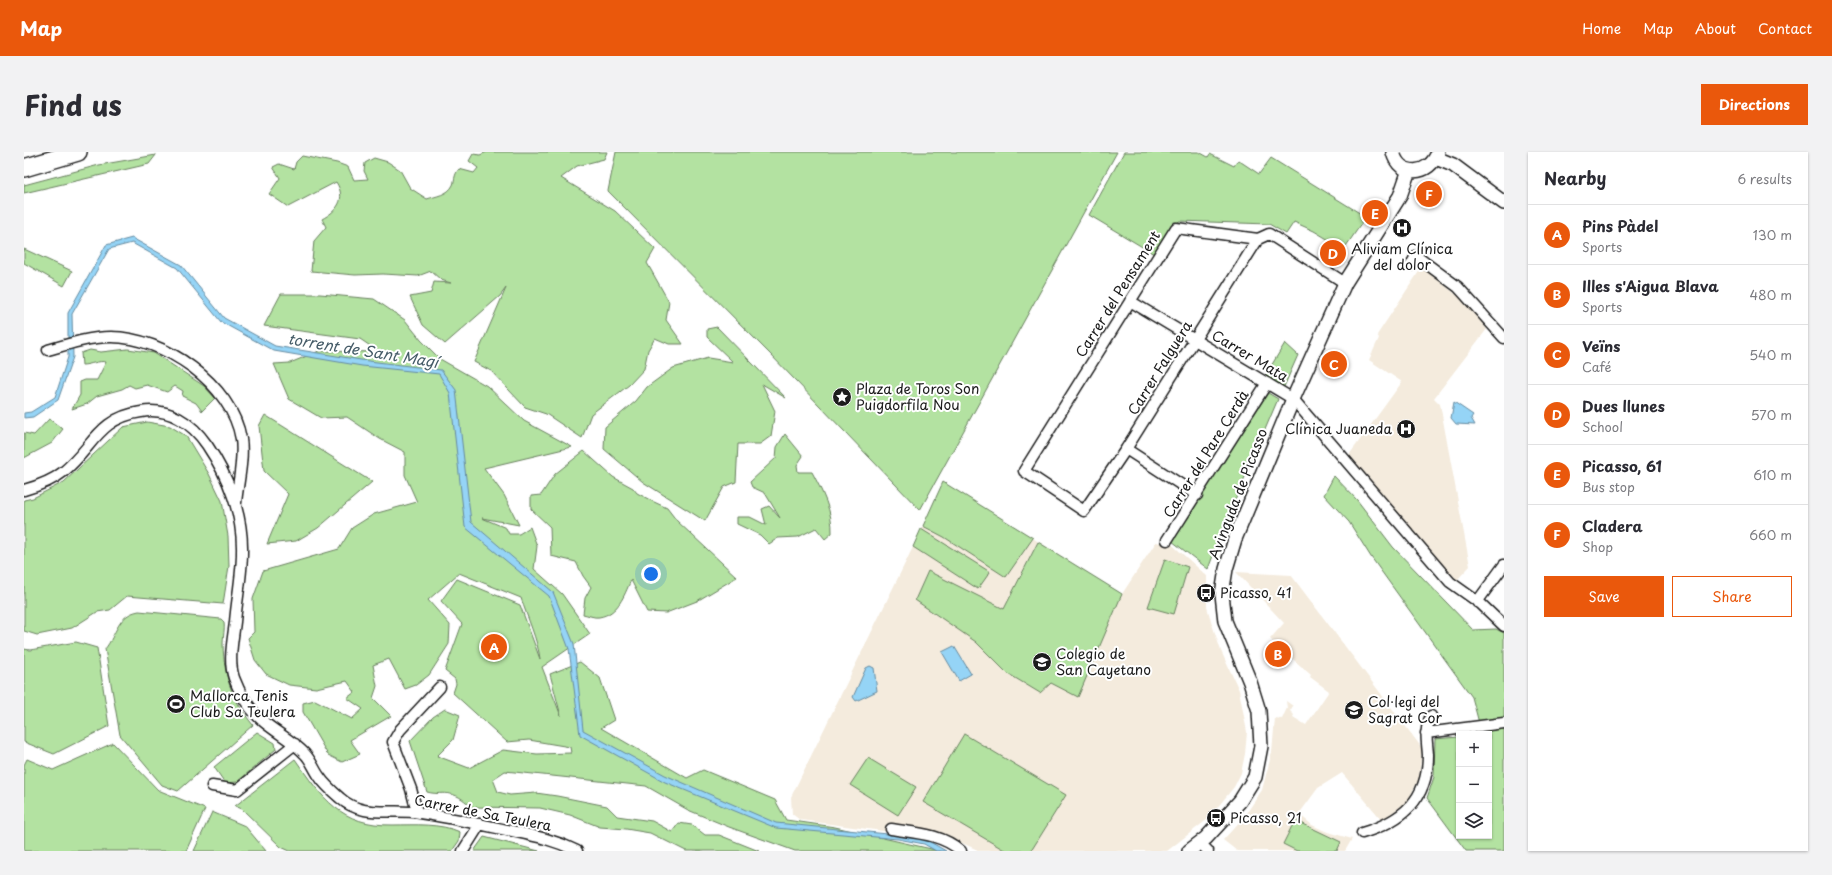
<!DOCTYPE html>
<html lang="en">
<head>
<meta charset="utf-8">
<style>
  :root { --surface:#fff; --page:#f2f2f3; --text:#2b2b33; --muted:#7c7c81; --line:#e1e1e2; --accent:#ea580c }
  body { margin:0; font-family:"Playpen Sans",sans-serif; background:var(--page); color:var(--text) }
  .controls { position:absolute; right:12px; bottom:12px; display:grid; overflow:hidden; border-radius:0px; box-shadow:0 1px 3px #0004 }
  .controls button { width:36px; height:36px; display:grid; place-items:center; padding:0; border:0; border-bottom:1px solid var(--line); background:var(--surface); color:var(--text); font:20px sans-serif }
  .you { position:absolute; left:627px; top:422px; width:14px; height:14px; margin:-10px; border:3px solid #fff; border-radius:50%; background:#1a73e8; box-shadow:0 0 0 6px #1a73e833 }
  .badge { display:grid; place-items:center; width:26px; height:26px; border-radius:50%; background:var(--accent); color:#fff; font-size:13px; font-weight:700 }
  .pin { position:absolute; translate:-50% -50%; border:2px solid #fff; box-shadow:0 1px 4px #0006 }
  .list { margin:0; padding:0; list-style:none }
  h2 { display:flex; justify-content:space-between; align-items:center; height:52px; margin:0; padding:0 16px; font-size:17px }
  h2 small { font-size:13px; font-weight:400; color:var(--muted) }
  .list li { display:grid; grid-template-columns:26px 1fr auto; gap:12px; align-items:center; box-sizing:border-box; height:60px; padding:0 16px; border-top:1px solid var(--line) }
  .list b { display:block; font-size:15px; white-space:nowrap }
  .list p { margin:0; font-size:13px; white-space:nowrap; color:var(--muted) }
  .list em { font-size:13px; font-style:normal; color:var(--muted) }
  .actions { display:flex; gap:8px; padding:12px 16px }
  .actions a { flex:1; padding:9px 0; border:1px solid var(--accent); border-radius:0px; text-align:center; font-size:14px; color:var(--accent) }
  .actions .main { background:var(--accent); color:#fff }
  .icon { flex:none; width:22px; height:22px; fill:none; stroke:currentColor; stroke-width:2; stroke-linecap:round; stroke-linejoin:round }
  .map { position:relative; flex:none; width:1480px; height:699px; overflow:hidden; border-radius:0px }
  header { display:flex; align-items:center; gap:24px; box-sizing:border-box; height:56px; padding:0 20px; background:var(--accent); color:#fff }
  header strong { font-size:19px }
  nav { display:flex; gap:22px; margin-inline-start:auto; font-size:14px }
  .intro { display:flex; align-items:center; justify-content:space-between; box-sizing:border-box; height:96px; padding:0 24px }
  h1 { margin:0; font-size:28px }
  .button { padding:10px 18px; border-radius:0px; background:var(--accent); color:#fff; font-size:14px; font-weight:700 }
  main { display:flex; gap:24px; padding:0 24px }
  aside { flex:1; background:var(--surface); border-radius:0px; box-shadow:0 1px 3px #0004 }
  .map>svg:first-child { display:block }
</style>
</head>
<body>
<header>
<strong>Map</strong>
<nav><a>Home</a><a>Map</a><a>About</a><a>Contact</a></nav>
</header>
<div class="intro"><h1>Find us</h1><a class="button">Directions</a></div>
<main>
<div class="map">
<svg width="1480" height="699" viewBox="0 0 1480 699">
  <rect width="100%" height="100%" fill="#fff"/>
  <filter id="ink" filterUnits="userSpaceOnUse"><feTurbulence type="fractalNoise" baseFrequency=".025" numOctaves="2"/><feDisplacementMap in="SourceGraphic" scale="8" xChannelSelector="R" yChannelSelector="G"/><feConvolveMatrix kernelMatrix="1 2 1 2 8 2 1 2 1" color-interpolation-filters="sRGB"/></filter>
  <g filter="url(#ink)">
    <path fill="#f4ebdd" d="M 1398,115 L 1439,148 L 1463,177 L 1410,246 L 1416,252 L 1446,414 L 1432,429 L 1325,303 L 1378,230 L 1345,208 L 1355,186 L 1353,183 Z
      M 919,330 L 1098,442 L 1132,390 L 1138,391 L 1143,388 L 1183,424 L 1183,455 L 1188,472 L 1197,499 L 1215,538 L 1223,580 L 1221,602 L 1217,621 L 1210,635 L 1184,667 L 1143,699 L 956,699 L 918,682 L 878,672 L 867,677 L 866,680 L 776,668 L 768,662 L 767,645 L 889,395 Z
      M 1212,420 L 1267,423 L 1398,596 L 1395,627 L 1383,650 L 1358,668 L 1318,621 L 1294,636 L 1275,662 L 1288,673 L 1301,679 L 1328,687 L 1321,699 L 1213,699 L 1199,688 L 1220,665 L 1238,638 L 1248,600 L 1251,566 L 1258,567 L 1263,556 L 1262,549 L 1269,554 L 1266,559 L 1270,563 L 1269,565 L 1282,573 L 1305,539 L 1286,525 L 1287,523 L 1246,487 L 1260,471 Z"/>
    <path fill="#b3e2a1" stroke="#687f5e" d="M 463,0 L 583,0 L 580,7 L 553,14 L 537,26 L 591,59 L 631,97 L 623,111 L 645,150 L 642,168 L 659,192 L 645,192 L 631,186 L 624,198 L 620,217 L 605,233 L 567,262 L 558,286 L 522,262 L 501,255 L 467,219 L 450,210 L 482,136 L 476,144 L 421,192 L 399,173 L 386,145 L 407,141 L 410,130 L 427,131 L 417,128 L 407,119 L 394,124 L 359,122 L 331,123 L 287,119 L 290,89 L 302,75 L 298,67 C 313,59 323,47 312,30 L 264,55 L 245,42 L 256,26 L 249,15 L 255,12 L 270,17 L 272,10 L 278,4 L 313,11 L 324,15 L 330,28 L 344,27 L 340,19 L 341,11 L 350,6 L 364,10 L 376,18 L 386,36 L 403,47 C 412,44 424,43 429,33 C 431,27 430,23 435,17 L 450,21 L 454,16 L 445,9 L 449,2 L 456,3 Z
      M 592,0 L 1093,0 L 896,358 L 746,202 L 584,39 Z
      M 1100,0 L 1175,0 L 1184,5 L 1186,2 L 1210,14 L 1214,8 L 1235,22 L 1247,6 L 1342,65 L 1320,97 L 1290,79 L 1270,70 L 1262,82 L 1245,72 L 1155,69 L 1130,102 L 1065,63 Z
      M 132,3 L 125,12 L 0,41 L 0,33 L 75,13 Z
      M 0,97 L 48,119 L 40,134 L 0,111 Z
      M 257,142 L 296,142 L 350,147 L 381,168 L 397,188 L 416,207 L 463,234 L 500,269 L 548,295 L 460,316 L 480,343 L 495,373 L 458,366 L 482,376 L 485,382 L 495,382 L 506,375 L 513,394 L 510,417 L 538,442 L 566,482 L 518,515 L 537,564 L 526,522 L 556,510 L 576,526 L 590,568 L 577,576 L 663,626 L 679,618 L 751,648 L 762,668 L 811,675 L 916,699 L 771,699 L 705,675 L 664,658 L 622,634 L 481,619 L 469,627 L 474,640 L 486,643 L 512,641 L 533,644 L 583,654 L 593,664 L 628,669 L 648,680 L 655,671 L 668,673 L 681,683 L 695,683 L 735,699 L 662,699 L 626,681 L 602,677 L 576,675 L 546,663 L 516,656 L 448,655 C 442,650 435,643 426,642 C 418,640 414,643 403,640 L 386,589 L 409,565 L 421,557 L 436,563 L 429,588 L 413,604 L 445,616 L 479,598 L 513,602 L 547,601 L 546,595 L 505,588 L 483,590 L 429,541 L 432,532 L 431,527 L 421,519 L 438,472 L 417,449 L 433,427 L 496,453 L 516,507 C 514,489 503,465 497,446 L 435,421 L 404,448 L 426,473 L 425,492 L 405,523 L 392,533 L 381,537 L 365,507 L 349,513 L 353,534 L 349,546 L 367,564 L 326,588 L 336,602 L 318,610 L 304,603 L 279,560 L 279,551 L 291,548 L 328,567 L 339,557 L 323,546 L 331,540 L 323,529 L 292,536 L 265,533 L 242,522 L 231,508 L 224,486 L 230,480 L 229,447 L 239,419 L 315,397 L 328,376 L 350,362 L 393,350 L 381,323 L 381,300 L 356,287 L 323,265 L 297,266 L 265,247 L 250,212 L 266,211 L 295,199 L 355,200 L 336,187 L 240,174 Z
      M 693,175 L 762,246 L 738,232 L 751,259 L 747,284 L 736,292 L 714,292 L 712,330 L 700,335 L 681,369 L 619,330 L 580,297 L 581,275 L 612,249 L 623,235 L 649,216 L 684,206 L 709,210 L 683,185 L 683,177 Z
      M 1261,191 L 1274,203 L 1259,237 L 1241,224 Z
      M 104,197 L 130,201 L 180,234 L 191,246 L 178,259 L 172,251 L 158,244 L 159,239 L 151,234 L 143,240 L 123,233 L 111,236 L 105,233 L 98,237 L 73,244 L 63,252 L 48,257 L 56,243 L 56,230 L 61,228 L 73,228 L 82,210 C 75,208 66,213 58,213 L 57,201 L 66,198 L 77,200 Z
      M 1244,241 L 1254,247 L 1201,372 L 1184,417 L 1148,389 Z
      M 241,263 L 348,330 L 294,376 L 272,389 L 243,392 L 264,342 L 240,319 L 235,274 Z
      M 25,267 L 39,277 L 28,291 L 0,306 L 0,281 L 10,283 Z
      M 123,270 L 146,274 L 162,284 L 185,322 L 198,349 L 204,384 L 205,414 L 199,452 L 103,444 L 86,458 L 73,460 L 48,476 L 13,483 L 0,479 L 0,348 L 9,346 L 40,330 L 99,275 Z
      M 761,282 L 779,304 L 773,313 L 774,320 L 788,320 C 798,339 809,360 808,381 L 801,387 L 792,376 L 774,385 L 754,386 L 745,392 L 736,383 L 713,372 L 713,365 L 726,365 L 742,373 L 738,357 L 745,354 L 756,366 L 741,341 L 728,335 L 726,330 L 752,306 L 753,295 Z
      M 560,299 L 589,325 L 609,336 L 613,341 L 628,349 L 643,356 L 653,369 L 713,425 L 673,449 L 642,461 L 623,460 L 607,428 C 600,444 594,462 575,465 C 570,466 564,463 559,462 L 561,446 L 567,435 L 559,424 L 552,410 L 527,404 L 526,375 L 507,357 L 507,344 L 517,343 L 531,322 Z
      M 1310,324 L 1333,348 L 1369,395 L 1449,478 L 1472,477 L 1480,481 L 1480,699 L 1442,699 L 1403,646 L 1410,625 L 1411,587 L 1435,585 L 1435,684 L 1465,684 L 1465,582 L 1458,582 L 1448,545 L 1347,405 L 1325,370 L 1300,343 Z
      M 919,330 L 1009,386 L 982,425 L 920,385 L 899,374 Z
      M 897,377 L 966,420 L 954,437 L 889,395 Z
      M 1014,390 L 1098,442 L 1054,545 L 1027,531 L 1016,541 L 983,521 L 952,490 L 891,448 L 904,419 L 980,457 Z
      M 1141,407 L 1164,415 L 1150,462 L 1124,455 Z
      M 115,459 L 197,467 L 200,470 C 201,477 199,484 199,492 C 200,526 208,547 229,573 L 154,639 L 138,633 L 96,583 L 81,497 C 93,482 93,463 115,459 Z
      M 52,490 L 73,496 L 85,574 L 30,602 L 0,590 L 0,497 L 6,498 Z
      M 233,580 L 251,591 L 252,597 L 213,630 L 201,631 L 190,615 Z
      M 940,582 L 1042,643 L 1007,699 L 982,699 L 899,650 Z
      M 89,591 L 134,638 L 181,657 L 162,699 L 0,699 L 0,613 L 3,607 L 29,618 Z
      M 844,606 L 892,635 L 874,663 L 826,633 Z
      M 271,607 C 298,646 317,674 369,673 C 391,673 416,671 436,680 L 435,689 L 428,699 L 266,699 L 257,695 L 218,657 L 211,654 Z
      M 188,660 L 221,674 L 242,699 L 170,699 Z
      M 1271,668 L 1317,690 L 1313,699 L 1273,699 L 1259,692 Z
      M 460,685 L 515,699 L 450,699 Z"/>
    <path fill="#95d4f6" stroke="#658a9f" d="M 108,86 L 157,113 L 200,166 L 251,194 L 337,208 L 417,218 L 432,238 L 447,370 L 529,440 L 550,492 L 559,578 L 641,623 L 752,671 L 874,683 L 901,687 L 922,699 L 912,699 L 900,692 L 874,687 L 752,676 L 641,630 L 556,583 L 545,497 L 525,444 L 441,375 L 426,241 L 415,222 L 338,214 L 250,199 L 197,170 L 153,116 L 108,91 L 85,97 L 48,162 L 49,205 L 34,248 L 9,265 L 0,266 L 0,261 L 7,260 L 31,245 L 44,205 L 44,161 L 82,93 Z
      M 1430,250 L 1449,263 L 1447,266 L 1451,273 L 1432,272 L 1427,266 Z
      M 930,494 L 947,522 L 935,529 L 918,500 Z
      M 846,514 L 850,516 L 853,539 L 832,549 L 829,545 L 842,516 Z"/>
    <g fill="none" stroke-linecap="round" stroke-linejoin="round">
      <defs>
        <path id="street" d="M 1234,87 L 1102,297 L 1060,359 L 1000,319 L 1152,76 L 1234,87 L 1245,82 L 1321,131
          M 1387,113 L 1392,104 L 1434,135 L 1480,186
          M 1106,149 L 1269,247 L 1426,430 L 1457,452 L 1480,474
          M 24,198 C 44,192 66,185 87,185 C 140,185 208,232 217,287 C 220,307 214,330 212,351
          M 1102,297 L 1173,343
          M 0,338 C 14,334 28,329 39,320 C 69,296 74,266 117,260 C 145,255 168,271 183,293 C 204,324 219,362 218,400 C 218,423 213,446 211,470 C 209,487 204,509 210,526 C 216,542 227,559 240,570 C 253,581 269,589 281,602 C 287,608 290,617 295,624 C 300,632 309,640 316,646 C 339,667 368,656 396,661 C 423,665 450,671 478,677 C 505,683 527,686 553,699
          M 1143,388 L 1243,231
          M 1453,450 L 1480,413
          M 1402,581 L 1480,571
          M 188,634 L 213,638 L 271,592
          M 393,660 L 387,637 L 369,590 L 376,578 L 416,535
          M 867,677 C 892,681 918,682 937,699
          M 1338,681 C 1378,669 1404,648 1404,603 C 1403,588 1400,578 1407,564
          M 1176,691 L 1184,699
          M 439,699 L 456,672"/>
        <path id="secondary" d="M 1369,0 C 1375,26 1406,24 1414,0
          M 1412,6 L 1429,13 L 1480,51
          M 1165,699 L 1182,686 L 1216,649 L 1231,625 L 1237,594 L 1235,559 L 1226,530 L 1201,469 L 1198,442 L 1202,417 L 1211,387 L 1269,247 L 1321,131 L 1376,44 L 1385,18"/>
        <path id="highway" d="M 0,16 L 54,0"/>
      </defs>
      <use href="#street" stroke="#1c1c1c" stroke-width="13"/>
      <use href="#secondary" stroke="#1c1c1c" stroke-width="16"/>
      <use href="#highway" stroke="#1c1c1c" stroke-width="20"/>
      <use href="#street" stroke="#fff" stroke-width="10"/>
      <use href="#secondary" stroke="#fff" stroke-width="13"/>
      <use href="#highway" stroke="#fff" stroke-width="17"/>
    </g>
  </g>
  <defs>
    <symbol id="hospital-disc" viewBox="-11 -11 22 22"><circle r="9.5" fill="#1c1c1c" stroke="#fff"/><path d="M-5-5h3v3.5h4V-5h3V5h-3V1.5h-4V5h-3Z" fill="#fff"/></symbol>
    <symbol id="sight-disc" viewBox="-11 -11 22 22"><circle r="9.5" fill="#1c1c1c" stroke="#fff"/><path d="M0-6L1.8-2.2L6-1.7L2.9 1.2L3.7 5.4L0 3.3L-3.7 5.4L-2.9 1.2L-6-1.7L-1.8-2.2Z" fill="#fff"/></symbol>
    <symbol id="bus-disc" viewBox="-11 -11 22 22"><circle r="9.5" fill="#1c1c1c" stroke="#fff"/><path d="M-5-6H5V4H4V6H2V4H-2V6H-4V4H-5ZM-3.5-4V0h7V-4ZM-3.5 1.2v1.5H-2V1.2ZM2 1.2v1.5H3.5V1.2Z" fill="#fff"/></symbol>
    <symbol id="school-disc" viewBox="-11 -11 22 22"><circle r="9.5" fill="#1c1c1c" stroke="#fff"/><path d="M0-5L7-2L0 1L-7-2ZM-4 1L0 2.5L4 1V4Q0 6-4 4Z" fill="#fff"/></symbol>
    <symbol id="stadium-disc" viewBox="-11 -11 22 22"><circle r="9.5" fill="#1c1c1c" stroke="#fff"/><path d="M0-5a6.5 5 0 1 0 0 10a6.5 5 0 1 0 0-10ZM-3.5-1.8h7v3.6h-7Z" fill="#fff"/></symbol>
  </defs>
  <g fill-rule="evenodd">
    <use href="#hospital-disc" x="1367" y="65" width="22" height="22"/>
    <use href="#sight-disc" x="807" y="234" width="22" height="22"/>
    <use href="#hospital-disc" x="1371" y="266" width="22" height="22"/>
    <use href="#bus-disc" x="1171" y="430" width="22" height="22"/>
    <use href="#school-disc" x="1007" y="499" width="22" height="22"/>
    <use href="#stadium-disc" x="141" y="541" width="22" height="22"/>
    <use href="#school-disc" x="1319" y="547" width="22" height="22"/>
    <use href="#bus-disc" x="1181" y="655" width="22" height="22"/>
  </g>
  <g text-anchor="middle" stroke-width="4" stroke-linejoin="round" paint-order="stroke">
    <g font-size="14" fill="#1c1c1c" stroke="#fff" text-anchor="start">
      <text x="1378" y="102" text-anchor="middle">Aliviam Clínica<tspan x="1378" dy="16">del dolor</tspan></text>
      <text x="832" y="242">Plaza de Toros Son<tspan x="832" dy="16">Puigdorfila Nou</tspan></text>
      <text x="1368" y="282" text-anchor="end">Clínica Juaneda</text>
      <text x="1196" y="446">Picasso, 41</text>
      <text x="1032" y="507">Colegio de<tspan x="1032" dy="16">San Cayetano</tspan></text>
      <text x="166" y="549">Mallorca Tenis<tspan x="166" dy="16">Club Sa Teulera</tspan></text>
      <text x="1344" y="555">Col·legi del<tspan x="1344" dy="16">Sagrat Cor</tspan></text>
      <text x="1206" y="671">Picasso, 21</text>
    </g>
    <g font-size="14" fill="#1c1c1c" stroke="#fff">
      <text transform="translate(1094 142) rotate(-58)" y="5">Carrer del Pensament</text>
      <text transform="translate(1226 204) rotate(31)" y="5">Carrer Mata</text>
      <text transform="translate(1136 216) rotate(-58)" y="5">Carrer Falguera</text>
      <text transform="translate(1182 302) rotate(-58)" y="5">Carrer del Pare Cerdà</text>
      <text transform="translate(1214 342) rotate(-69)" y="5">Avinguda de Picasso</text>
      <text transform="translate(459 661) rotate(11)" y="5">Carrer de Sa Teulera</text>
    </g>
    <g font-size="15" font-style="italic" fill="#465c68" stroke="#fff">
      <text transform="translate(339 199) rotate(9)" y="5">torrent de Sant Magí</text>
    </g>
  </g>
</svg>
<div class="controls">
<button>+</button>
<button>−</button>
<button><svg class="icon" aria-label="layers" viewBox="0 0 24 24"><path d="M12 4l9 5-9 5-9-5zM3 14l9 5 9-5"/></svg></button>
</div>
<div class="you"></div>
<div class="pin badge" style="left:470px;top:495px">A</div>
<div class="pin badge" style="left:1254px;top:502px">B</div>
<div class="pin badge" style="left:1310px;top:212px">C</div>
<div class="pin badge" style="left:1309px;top:101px">D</div>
<div class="pin badge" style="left:1351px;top:61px">E</div>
<div class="pin badge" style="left:1405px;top:42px">F</div>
</div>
<aside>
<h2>Nearby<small>6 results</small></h2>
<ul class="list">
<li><span class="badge">A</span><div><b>Pins Pàdel</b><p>Sports</p></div><em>130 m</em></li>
<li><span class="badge">B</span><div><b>Illes s'Aigua Blava</b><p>Sports</p></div><em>480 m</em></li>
<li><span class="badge">C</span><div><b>Veïns</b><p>Café</p></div><em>540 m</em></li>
<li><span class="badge">D</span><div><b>Dues llunes</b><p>School</p></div><em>570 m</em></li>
<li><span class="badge">E</span><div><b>Picasso, 61</b><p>Bus stop</p></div><em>610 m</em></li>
<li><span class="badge">F</span><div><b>Cladera</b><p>Shop</p></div><em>660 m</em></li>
</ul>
<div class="actions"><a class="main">Save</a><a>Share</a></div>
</aside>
</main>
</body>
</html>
